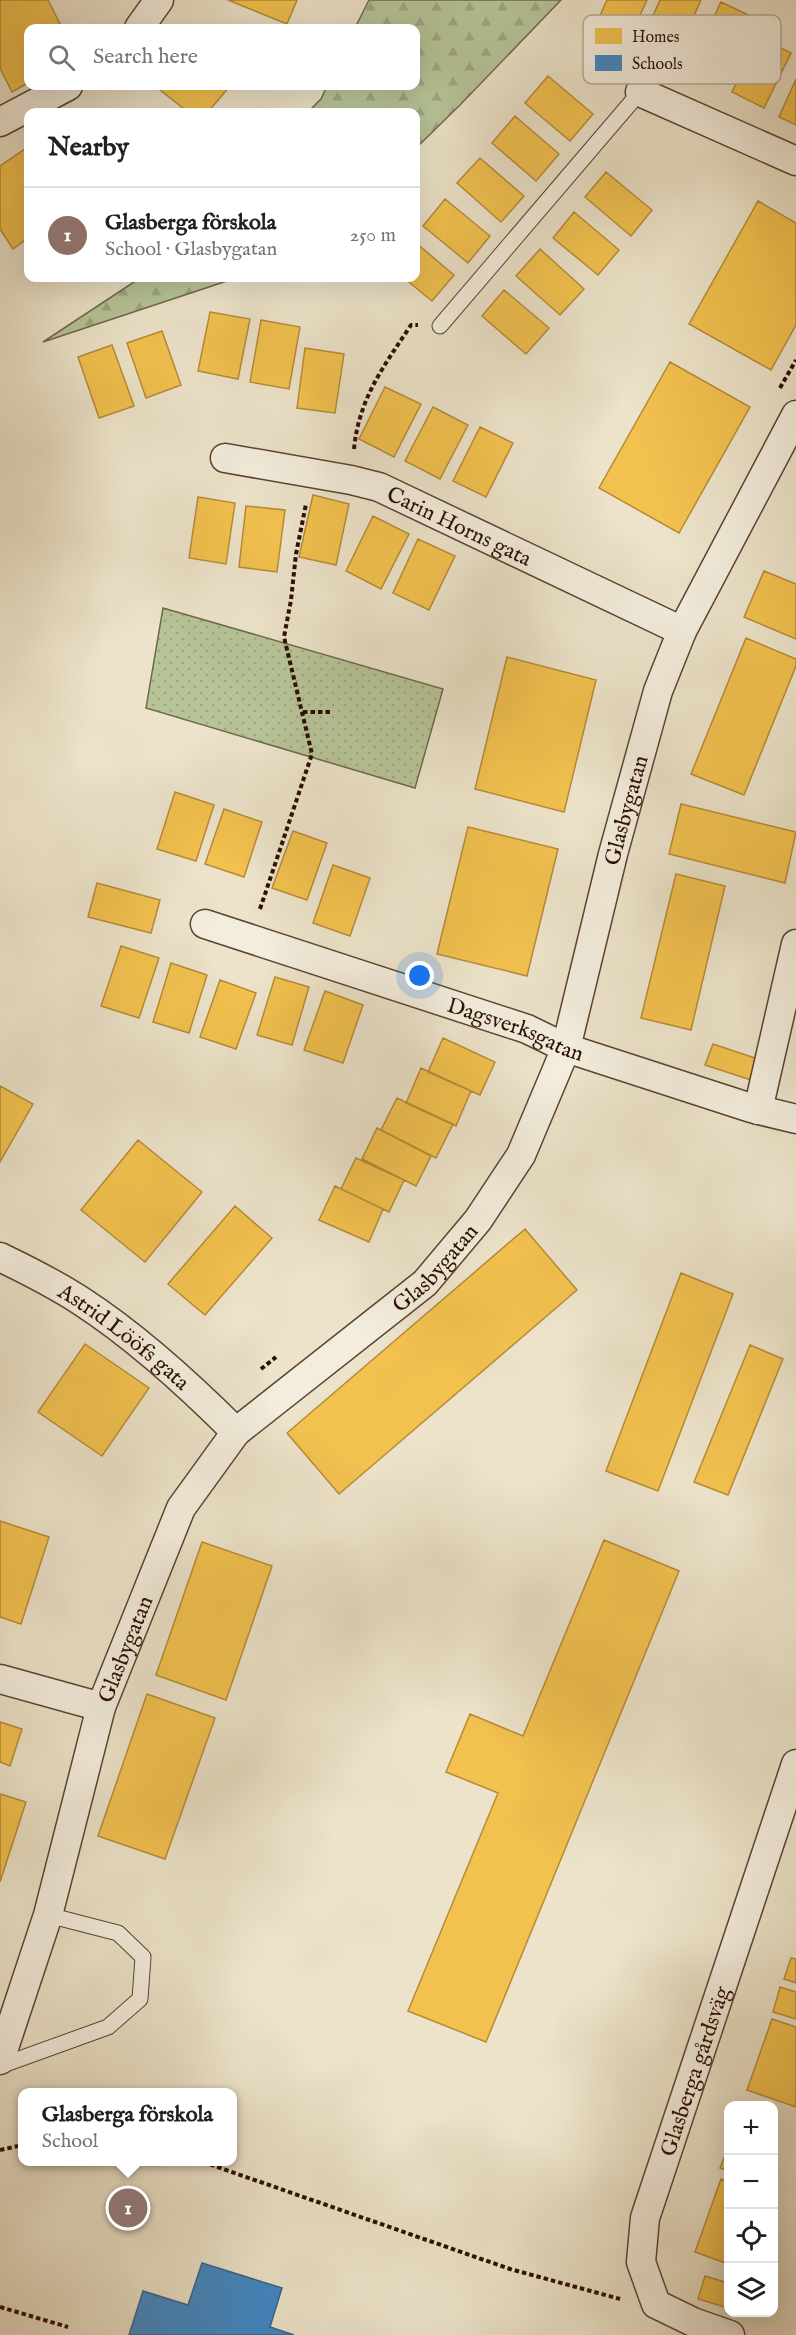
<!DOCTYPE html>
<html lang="en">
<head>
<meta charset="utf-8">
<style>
  :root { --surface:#fff; --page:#f6f6f6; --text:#202124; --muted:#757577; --line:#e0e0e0; --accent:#ea580c }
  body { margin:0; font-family:"IM FELL English",serif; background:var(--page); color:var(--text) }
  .controls { position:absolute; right:18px; bottom:18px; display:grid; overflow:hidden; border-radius:12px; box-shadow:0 6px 24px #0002 }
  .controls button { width:54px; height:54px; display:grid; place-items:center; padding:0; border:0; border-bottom:2px solid var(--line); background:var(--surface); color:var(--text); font:30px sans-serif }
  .you { position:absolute; left:420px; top:976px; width:21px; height:21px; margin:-15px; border:4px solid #fff; border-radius:50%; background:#1a73e8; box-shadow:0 0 0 9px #1a73e833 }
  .badge { display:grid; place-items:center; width:39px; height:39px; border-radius:50%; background:var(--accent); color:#fff; font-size:20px; font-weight:700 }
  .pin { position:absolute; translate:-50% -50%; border:3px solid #fff; box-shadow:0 2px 6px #0006 }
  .popup { position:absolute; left:18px; top:2088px; width:219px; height:78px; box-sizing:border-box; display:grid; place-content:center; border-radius:12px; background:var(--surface); filter:drop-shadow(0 2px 4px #0005); font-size:20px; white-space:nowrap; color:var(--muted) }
  .popup b { font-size:22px; color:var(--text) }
  .popup::after { content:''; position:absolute; left:50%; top:100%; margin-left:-12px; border:12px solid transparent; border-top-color:var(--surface) }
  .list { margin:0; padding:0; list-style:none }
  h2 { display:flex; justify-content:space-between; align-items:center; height:78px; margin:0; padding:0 24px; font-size:26px }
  h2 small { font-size:20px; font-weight:400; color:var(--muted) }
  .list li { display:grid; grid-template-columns:39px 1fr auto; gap:18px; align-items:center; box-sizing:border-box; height:96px; padding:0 24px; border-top:2px solid var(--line) }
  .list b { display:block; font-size:22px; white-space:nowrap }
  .list p { margin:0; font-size:20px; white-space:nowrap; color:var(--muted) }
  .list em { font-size:20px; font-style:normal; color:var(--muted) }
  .icon { flex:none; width:33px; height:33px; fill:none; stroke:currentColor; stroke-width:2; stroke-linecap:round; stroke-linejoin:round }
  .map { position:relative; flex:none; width:796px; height:2335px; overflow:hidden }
  .search { position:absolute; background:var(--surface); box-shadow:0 6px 24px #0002; left:24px; top:24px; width:396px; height:66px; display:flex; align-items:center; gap:15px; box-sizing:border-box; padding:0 21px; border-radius:12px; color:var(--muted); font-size:22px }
  .panel { position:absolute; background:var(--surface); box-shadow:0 6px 24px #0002; left:24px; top:108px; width:396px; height:174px; border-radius:12px }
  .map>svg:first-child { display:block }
</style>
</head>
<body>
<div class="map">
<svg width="796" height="2335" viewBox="0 0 796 2335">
  <defs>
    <pattern id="green-dots" width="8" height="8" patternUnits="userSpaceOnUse" patternTransform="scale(1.5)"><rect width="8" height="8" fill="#b6c498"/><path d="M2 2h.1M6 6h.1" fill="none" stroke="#9da781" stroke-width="1.8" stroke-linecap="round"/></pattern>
    <pattern id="forest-firs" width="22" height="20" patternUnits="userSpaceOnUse" patternTransform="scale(1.5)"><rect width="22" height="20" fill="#b6c498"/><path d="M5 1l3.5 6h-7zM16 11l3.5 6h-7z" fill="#9da781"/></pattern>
  </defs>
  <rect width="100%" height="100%" fill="#ece3ca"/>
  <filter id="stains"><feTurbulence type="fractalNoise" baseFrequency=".00333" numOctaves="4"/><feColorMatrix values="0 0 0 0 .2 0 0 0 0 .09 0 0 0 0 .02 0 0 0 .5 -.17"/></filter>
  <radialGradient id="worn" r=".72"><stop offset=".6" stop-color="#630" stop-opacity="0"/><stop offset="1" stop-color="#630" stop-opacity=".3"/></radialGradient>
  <path fill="url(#green-dots)" stroke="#70694c" stroke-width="1.5" d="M 163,608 L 443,689 L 415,788 L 146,708 Z"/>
  <path fill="url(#forest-firs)" stroke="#70694c" stroke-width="1.5" d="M 369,0 L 561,0 L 460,105 L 416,148 L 416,112 L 308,112 L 321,99 L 327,86 L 416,86 L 416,28 L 355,28 Z
    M 140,278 L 236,278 L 43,342 Z"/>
  <path fill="#f2c14e" stroke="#b68b37" stroke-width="1.5" d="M 0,0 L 48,0 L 62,28 L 28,28 L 28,83 L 12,92 L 0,68 Z
    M 228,0 L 297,0 L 287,24 Z
    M 607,0 L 647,0 L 626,46 L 593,31 Z
    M 660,0 L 701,0 L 680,47 L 646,31 Z
    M 721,2 L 753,17 L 728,70 L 696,54 Z
    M 759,37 L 791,53 L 764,108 L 732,92 Z
    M 548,76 L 593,114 L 570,141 L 525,103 Z
    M 796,79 L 796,125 L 779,117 Z
    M 155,86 L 230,86 L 208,112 L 188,112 Z
    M 515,116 L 559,154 L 536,181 L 492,143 Z
    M 28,147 L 28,238 L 13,249 L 0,229 L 0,166 Z
    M 480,158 L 524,196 L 501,222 L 457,183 Z
    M 606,172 L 652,210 L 631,236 L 585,197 Z
    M 445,199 L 490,236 L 468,263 L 423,226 Z
    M 758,201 L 796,223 L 796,325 L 771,370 L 689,324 Z
    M 574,212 L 619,250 L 598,275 L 553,238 Z
    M 416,243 L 454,275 L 432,301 L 404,278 L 416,278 Z
    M 540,249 L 584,289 L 560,315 L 516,276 Z
    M 504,290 L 549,328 L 526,354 L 482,316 Z
    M 210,312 L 250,319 L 238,379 L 198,371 Z
    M 261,320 L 300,327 L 289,389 L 250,382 Z
    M 162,331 L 181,385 L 146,398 L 127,343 Z
    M 112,345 L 134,406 L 99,418 L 78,357 Z
    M 305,348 L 344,354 L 335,413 L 297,408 Z
    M 670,362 L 750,407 L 679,533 L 599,488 Z
    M 385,387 L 421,404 L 394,457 L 359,439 Z
    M 433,407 L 468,425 L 440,479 L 405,461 Z
    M 480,427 L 513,443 L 486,497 L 453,481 Z
    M 313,495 L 349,504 L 336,565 L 299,557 Z
    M 198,497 L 235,503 L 226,564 L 189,558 Z
    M 246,506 L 285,510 L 277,572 L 239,567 Z
    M 373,516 L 409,534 L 381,589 L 346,571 Z
    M 418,539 L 455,556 L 429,610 L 393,593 Z
    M 764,571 L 796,584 L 796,639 L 744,617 Z
    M 746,638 L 796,659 L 796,666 L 744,795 L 691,774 Z
    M 507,657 L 596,680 L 564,812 L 475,789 Z
    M 175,792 L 214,805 L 196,861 L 157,849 Z
    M 681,804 L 796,832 L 785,883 L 669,854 Z
    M 224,809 L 262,822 L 244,877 L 205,864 Z
    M 468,827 L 558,849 L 527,976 L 437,954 Z
    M 293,831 L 327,843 L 307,900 L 272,888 Z
    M 333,865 L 370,878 L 350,936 L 313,923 Z
    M 676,874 L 725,886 L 691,1030 L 641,1018 Z
    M 97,883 L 160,900 L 151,933 L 88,917 Z
    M 121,946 L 159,958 L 139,1018 L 101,1006 Z
    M 171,963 L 207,975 L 189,1033 L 153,1022 Z
    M 275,977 L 309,987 L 292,1045 L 257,1035 Z
    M 220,980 L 256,993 L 236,1049 L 200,1037 Z
    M 325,991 L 363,1005 L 343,1063 L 304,1050 Z
    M 443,1038 L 495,1062 L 480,1095 L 428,1072 Z
    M 713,1044 L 758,1059 L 751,1080 L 705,1065 Z
    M 421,1068 L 471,1091 L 456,1126 L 406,1103 Z
    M 0,1086 L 33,1104 L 0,1162 Z
    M 397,1098 L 453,1124 L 436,1158 L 381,1130 Z
    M 377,1128 L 431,1156 L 416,1186 L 362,1159 Z
    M 138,1140 L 202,1192 L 145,1262 L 81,1210 Z
    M 356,1158 L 404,1180 L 389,1212 L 341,1189 Z
    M 335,1186 L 383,1209 L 369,1242 L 319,1220 Z
    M 235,1206 L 272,1238 L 205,1315 L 168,1284 Z
    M 525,1229 L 577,1290 L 339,1494 L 287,1433 Z
    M 681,1273 L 733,1294 L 658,1491 L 606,1471 Z
    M 85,1344 L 149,1388 L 102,1456 L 38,1412 Z
    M 750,1345 L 783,1359 L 728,1495 L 694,1482 Z
    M 0,1521 L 49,1537 L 21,1624 L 0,1617 Z
    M 604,1540 L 679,1571 L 486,2042 L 408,2011 L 498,1793 L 446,1772 L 470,1714 L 523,1736 Z
    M 202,1542 L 272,1566 L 226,1700 L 156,1675 Z
    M 147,1694 L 215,1718 L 165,1859 L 98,1836 Z
    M 0,1722 L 22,1729 L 10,1766 L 0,1762 Z
    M 0,1794 L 26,1802 L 0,1882 Z
    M 791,1958 L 796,1959 L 796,1983 L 784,1979 Z
    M 780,1987 L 796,1992 L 796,2019 L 773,2012 Z
    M 772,2019 L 796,2027 L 796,2107 L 747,2090 Z
    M 728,2148 L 728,2171 L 720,2168 Z
    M 721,2179 L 728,2182 L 728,2264 L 695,2252 Z
    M 705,2276 L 728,2283 L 728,2308 L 698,2299 Z"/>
  <path fill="#3f88c5" stroke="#39638a" stroke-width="1.5" d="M 202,2263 L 282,2288 L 270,2327 L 294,2335 L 129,2335 L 143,2291 L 188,2305 Z"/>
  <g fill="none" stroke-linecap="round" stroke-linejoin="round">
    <defs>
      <path id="service" d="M 440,326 L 640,92
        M 0,2066 L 108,2027 L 140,1999 L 143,1957 L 118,1933 L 48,1915"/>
      <g id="minor">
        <path d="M 139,28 L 159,0"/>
        <path d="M 640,92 L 796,161"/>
        <path d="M 0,122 L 68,86"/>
        <path id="s1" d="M 225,458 L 351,480 L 379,487 L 682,631"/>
        <path id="s2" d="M 205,924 L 527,1029 L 566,1048 L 751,1108 L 796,1119"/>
        <path d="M 758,1110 L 796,944"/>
        <path id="s3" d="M 0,1257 C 27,1270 55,1284 81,1301 C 135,1336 191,1387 236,1432"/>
        <path d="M 0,1679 L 101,1707"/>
        <path id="s4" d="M 0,2060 L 48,1915 L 101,1707 L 181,1508 L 236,1432 L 425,1283 L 478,1220 L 521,1155 L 566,1048 L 613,854 L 658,691 L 682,631 L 796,415"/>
        <path id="s5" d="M 730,2335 L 693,2322 L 656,2304 L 641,2262 L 645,2218 L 796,1764"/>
      </g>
    </defs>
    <use href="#service" stroke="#5a4332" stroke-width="17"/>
    <use href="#minor" stroke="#5a4332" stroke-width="31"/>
    <path stroke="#2a0e00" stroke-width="4" stroke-dasharray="4.5 3" stroke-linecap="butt" d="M 780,388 L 796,360
      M 354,449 C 359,398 384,366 411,325 L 418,325
      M 303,712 L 332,712
      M 260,909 L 312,754 L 284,637 L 291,600 L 296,554 L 306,504
      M 261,1369 L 276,1357
      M 0,2150 L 23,2145
      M 203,2162 L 510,2269 L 620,2299
      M 0,2307 L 68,2327"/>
    <use href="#service" stroke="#f3eddd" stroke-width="15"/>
    <use href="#minor" stroke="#f3eddd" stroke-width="28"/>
  </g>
  <g text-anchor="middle" stroke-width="6" stroke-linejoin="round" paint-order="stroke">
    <g font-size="22" fill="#2a0e00" stroke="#f3eddd">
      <text dy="8" stroke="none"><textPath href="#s1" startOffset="246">Carin Horns gata</textPath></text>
      <text dy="8" stroke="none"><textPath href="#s4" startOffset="1438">Glasbygatan</textPath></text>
      <text dy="8" stroke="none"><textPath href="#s2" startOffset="328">Dagsverksgatan</textPath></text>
      <text dy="8" stroke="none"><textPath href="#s4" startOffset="934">Glasbygatan</textPath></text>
      <text dy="8" stroke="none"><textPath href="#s3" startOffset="148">Astrid Lööfs gata</textPath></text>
      <text dy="8" stroke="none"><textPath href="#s4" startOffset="430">Glasbygatan</textPath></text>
      <text dy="8" stroke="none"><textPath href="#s5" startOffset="324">Glasberga gårdsväg</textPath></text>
    </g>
  </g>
  <rect x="583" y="15" width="198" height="69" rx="9" fill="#f3eddd" stroke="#b7aa9b" stroke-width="1.5"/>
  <rect x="595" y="28" width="27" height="16" fill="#f2c14e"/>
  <rect x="595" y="55" width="27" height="16" fill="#3f88c5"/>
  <g font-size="16" fill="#2a0e00">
    <text x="632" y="42">Homes</text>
    <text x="632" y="69">Schools</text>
  </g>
  <rect width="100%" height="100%" filter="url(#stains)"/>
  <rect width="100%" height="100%" fill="url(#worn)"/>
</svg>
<div class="controls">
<button>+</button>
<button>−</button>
<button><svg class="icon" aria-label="locate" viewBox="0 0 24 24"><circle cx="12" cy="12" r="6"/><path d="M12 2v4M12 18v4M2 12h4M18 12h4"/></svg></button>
<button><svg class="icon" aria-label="layers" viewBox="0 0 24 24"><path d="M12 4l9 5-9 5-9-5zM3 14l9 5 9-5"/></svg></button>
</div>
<div class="you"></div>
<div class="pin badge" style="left:128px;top:2208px;background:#8d6e63">1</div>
<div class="popup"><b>Glasberga förskola</b>School</div>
<div class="search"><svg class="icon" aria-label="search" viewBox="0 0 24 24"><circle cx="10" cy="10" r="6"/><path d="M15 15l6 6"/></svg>Search here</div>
<section class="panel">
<h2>Nearby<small></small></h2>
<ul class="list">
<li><span class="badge" style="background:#8d6e63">1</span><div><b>Glasberga förskola</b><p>School · Glasbygatan</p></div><em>250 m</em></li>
</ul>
</section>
</div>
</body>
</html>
